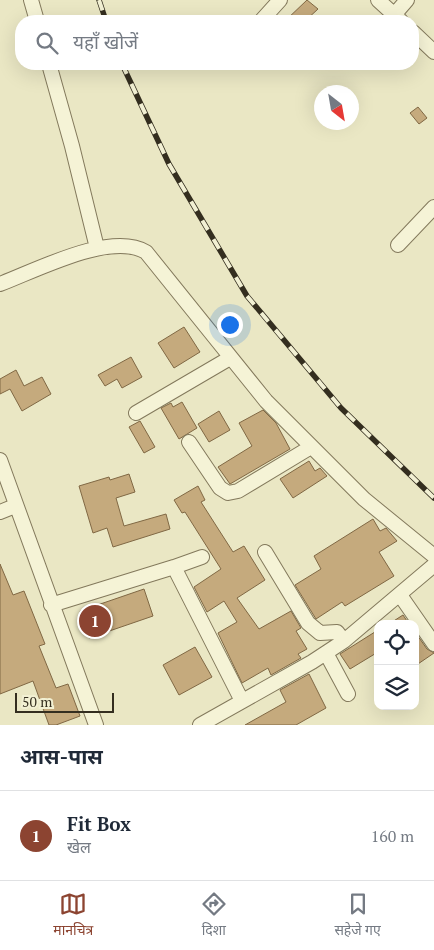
<!DOCTYPE html>
<html lang="hi">
<head>
<meta charset="utf-8">
<style>
  :root { --surface:#fff; --page:#f2f2f3; --text:#1f2937; --muted:#747a83; --line:#e0e1e3; --accent:#8c4431 }
  body { margin:0; font-family:"PT Serif","Noto Sans Devanagari",serif; background:var(--page); color:var(--text) }
  .controls { position:absolute; right:15px; bottom:15px; display:grid; overflow:hidden; border-radius:10px; box-shadow:0 5px 20px #0002 }
  .controls button { width:45px; height:45px; display:grid; place-items:center; padding:0; border:0; border-bottom:1px solid var(--line); background:var(--surface); color:var(--text); font:25px sans-serif }
  .compass { position:absolute; left:314px; top:85px; width:45px; height:45px; border-radius:50%; background:var(--surface); box-shadow:0 5px 20px #0002; rotate:149deg }
  .scale { position:absolute; left:15px; bottom:12px; width:99px; box-sizing:border-box; padding-left:5px; border:2px solid #342e1f; border-top:0; font-size:14px; line-height:18px; white-space:nowrap; color:#342e1f; -webkit-text-stroke:4px #f2f0d3; paint-order:stroke }
  .you { position:absolute; left:229px; top:324px; width:18px; height:18px; margin:-12px; border:4px solid #fff; border-radius:50%; background:#1a73e8; box-shadow:0 0 0 8px #1a73e833 }
  .badge { display:grid; place-items:center; width:32px; height:32px; border-radius:50%; background:var(--accent); color:#fff; font-size:16px; font-weight:700 }
  .pin { position:absolute; translate:-50% -50%; border:2px solid #fff; box-shadow:0 1px 5px #0006 }
  .list { margin:0; padding:0; list-style:none }
  h2 { display:flex; justify-content:space-between; align-items:center; height:65px; margin:0; padding:0 20px; font-size:21px }
  h2 small { font-size:16px; font-weight:400; color:var(--muted) }
  .list li { display:grid; grid-template-columns:32px 1fr auto; gap:15px; align-items:center; box-sizing:border-box; height:90px; padding:0 20px; border-top:1px solid var(--line) }
  .list b { display:block; font-size:19px; white-space:nowrap }
  .list p { margin:0; font-size:16px; white-space:nowrap; color:var(--muted) }
  .list em { font-size:16px; font-style:normal; color:var(--muted) }
  .icon { flex:none; width:28px; height:28px; fill:none; stroke:currentColor; stroke-width:2; stroke-linecap:round; stroke-linejoin:round }
  .map { position:relative; flex:none; width:434px; height:725px; overflow:hidden }
  .search { position:absolute; background:var(--surface); box-shadow:0 5px 20px #0002; left:15px; right:15px; top:15px; height:55px; display:flex; align-items:center; gap:12px; box-sizing:border-box; padding:0 18px; border-radius:20px; color:var(--muted); font-size:19px }
  .sheet { height:155px; background:var(--surface) }
  nav { display:flex; justify-content:space-around; align-items:center; box-sizing:border-box; height:70px; border-top:1px solid var(--line); background:var(--surface); font-size:14px; color:var(--muted) }
  nav a { display:grid; justify-items:center; gap:2px }
  nav .on { color:var(--accent) }
  .map>svg:first-child { display:block }
</style>
</head>
<body>
<div class="map">
<svg width="434" height="725" viewBox="0 0 434 725">
  <rect width="100%" height="100%" fill="#eae7c4"/>
  <path fill="#c5aa7d" stroke="#806844" d="M 307,0 L 318,9 L 305,21 L 285,21 Z
    M 418,107 L 427,118 L 419,124 L 410,113 Z
    M 184,327 L 200,352 L 174,368 L 158,343 Z
    M 131,357 L 142,377 L 122,388 L 117,379 L 105,386 L 98,375 Z
    M 16,370 L 24,386 L 42,377 L 51,394 L 22,411 L 10,389 L 0,394 L 0,379 Z
    M 182,402 L 197,428 L 179,439 L 161,408 L 171,403 L 173,407 Z
    M 263,410 L 276,423 L 290,449 L 230,484 L 218,467 L 252,446 L 239,423 Z
    M 219,411 L 230,430 L 209,442 L 198,424 Z
    M 140,421 L 155,447 L 144,453 L 129,427 Z
    M 309,461 L 315,471 L 320,468 L 327,476 L 293,498 L 280,479 Z
    M 129,474 L 135,492 L 116,498 L 124,526 L 166,514 L 170,529 L 113,547 L 107,528 L 93,533 L 79,486 L 109,477 L 110,480 Z
    M 198,486 L 205,500 L 201,502 L 233,552 L 244,546 L 265,580 L 237,598 L 259,629 L 291,611 L 301,628 L 296,631 L 307,649 L 298,654 L 301,658 L 271,675 L 268,668 L 242,683 L 218,633 L 237,622 L 224,601 L 207,612 L 194,587 L 221,569 L 185,512 L 182,513 L 174,500 Z
    M 373,519 L 380,531 L 386,528 L 397,541 L 379,552 L 394,576 L 345,606 L 342,602 L 316,619 L 295,585 L 321,569 L 314,556 Z
    M 0,564 L 13,595 L 24,591 L 45,644 L 39,646 L 56,688 L 68,684 L 80,716 L 56,725 L 49,725 L 33,681 L 0,694 Z
    M 144,589 L 153,616 L 89,638 L 80,611 Z
    M 403,615 L 409,624 L 389,624 Z
    M 378,630 L 378,652 L 350,669 L 340,654 Z
    M 415,632 L 427,649 L 434,653 L 415,666 Z
    M 195,647 L 212,677 L 179,695 L 163,665 Z
    M 309,674 L 326,708 L 296,725 L 245,725 L 286,702 L 280,690 Z"/>
  <g fill="none" stroke-linecap="round" stroke-linejoin="round">
    <defs>
      <path id="minor" d="M 31,0 L 37,21
        M 378,0 L 401,21
        M 394,15 L 407,0
        M 261,21 L 280,0
        M 413,32 L 434,52
        M 49,64 L 72,146 L 97,248
        M 398,245 L 434,207
        M 0,284 C 37,270 111,231 146,252 L 266,401 L 364,499 L 434,556
        M 136,413 L 230,358
        M 189,442 L 220,488 L 228,493 L 238,491 L 311,447
        M 0,460 L 96,725
        M 0,512 L 15,506
        M 265,552 L 308,623 L 320,633 L 337,632 L 344,641
        M 202,557 L 174,567 L 242,701
        M 400,595 L 434,644
        M 51,605 L 174,567
        M 326,653 L 348,694
        M 200,725 L 312,662 L 344,641 L 434,565"/>
    </defs>
    <use href="#minor" stroke="#83795c" stroke-width="16"/>
    <use href="#minor" stroke="#f5f3d6" stroke-width="14"/>
    <defs>
      <path id="rail" d="M 99,0 L 106,21
        M 122,64 L 169,164 L 247,296 L 341,408 L 434,498"/>
    </defs>
    <use href="#rail" stroke="#342e1f" stroke-width="5.5"/>
    <use href="#rail" stroke="#f2f0d3" stroke-width="4" stroke-dasharray="11" stroke-linecap="butt"/>
  </g>
</svg>
<div class="controls">
<button><svg class="icon" aria-label="locate" viewBox="0 0 24 24"><circle cx="12" cy="12" r="6"/><path d="M12 2v4M12 18v4M2 12h4M18 12h4"/></svg></button>
<button><svg class="icon" aria-label="layers" viewBox="0 0 24 24"><path d="M12 4l9 5-9 5-9-5zM3 14l9 5 9-5"/></svg></button>
</div>
<svg class="compass" viewBox="-18 -18 36 36"><path d="M0-13l5 13h-10z" fill="#e53935"/><path d="M0 13l5-13h-10z" fill="#747a83"/></svg>
<div class="scale">50 m</div>
<div class="you"></div>
<div class="pin badge" style="left:95px;top:621px">1</div>
<div class="search"><svg class="icon" aria-label="search" viewBox="0 0 24 24"><circle cx="10" cy="10" r="6"/><path d="M15 15l6 6"/></svg>यहाँ खोजें</div>
</div>
<section class="sheet">
<h2>आस-पास<small></small></h2>
<ul class="list">
<li><span class="badge">1</span><div><b>Fit Box</b><p>खेल</p></div><em>160 m</em></li>
</ul>
</section>
<nav>
<a class="on"><svg class="icon" aria-label="map" viewBox="0 0 24 24"><path d="M3 6l6-2 6 2 6-2v14l-6 2-6-2-6 2zM9 4v14M15 6v14"/></svg>मानचित्र</a>
<a><svg class="icon" aria-label="directions" viewBox="0 0 24 24"><path d="M12 3l9 9-9 9-9-9zM9 14v-3h6M13 9l2 2-2 2"/></svg>दिशा</a>
<a><svg class="icon" aria-label="saved" viewBox="0 0 24 24"><path d="M7 4h10v16l-5-4-5 4z"/></svg>सहेजे गए</a>
</nav>
</body>
</html>
